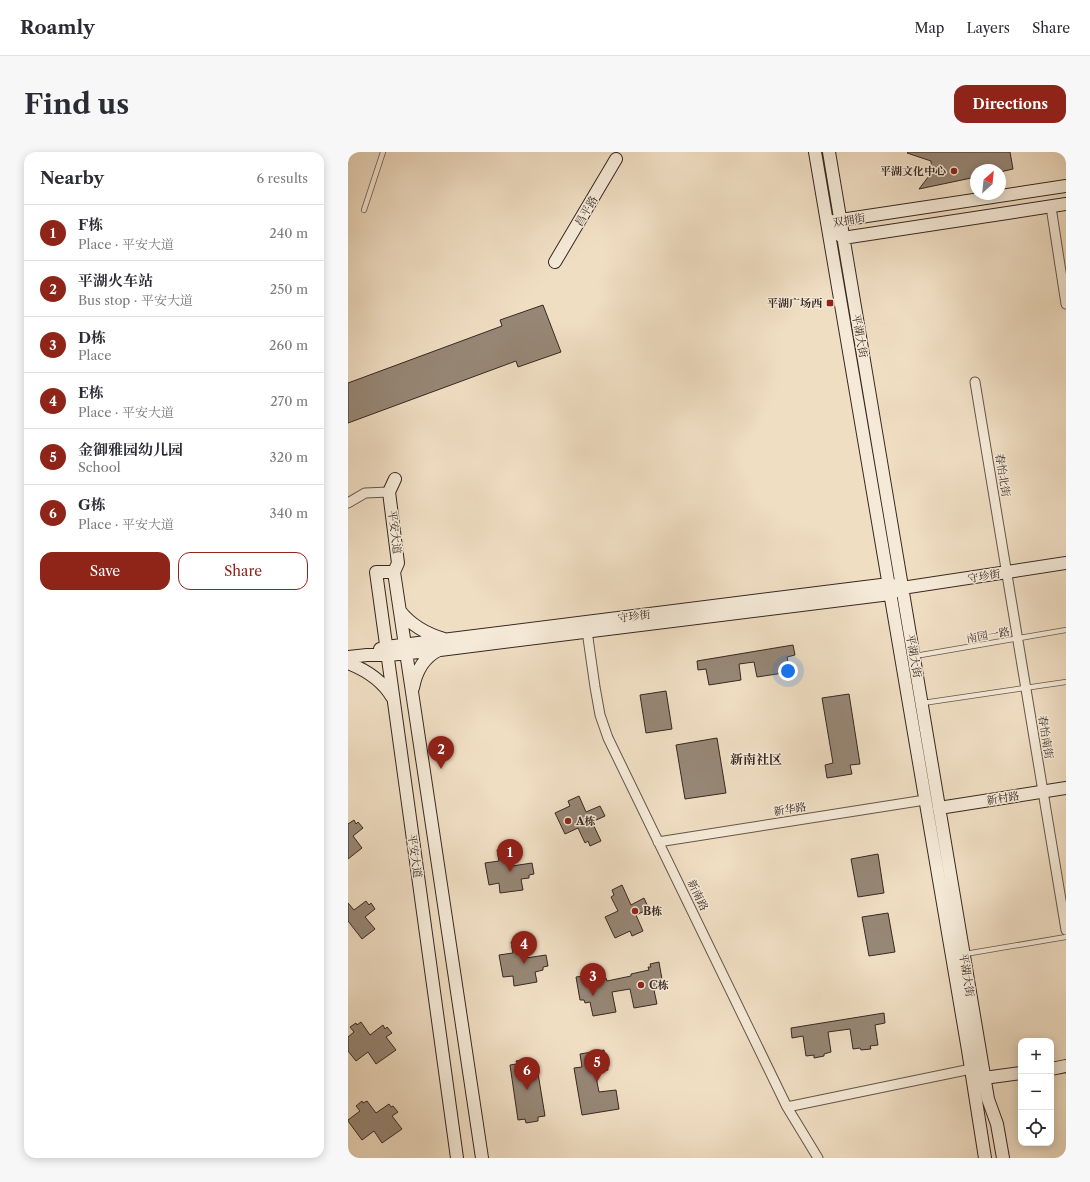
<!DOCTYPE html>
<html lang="en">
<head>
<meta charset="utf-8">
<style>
  :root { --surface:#fff; --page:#f7f7f7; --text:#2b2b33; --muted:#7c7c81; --line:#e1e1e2; --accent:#8f2418 }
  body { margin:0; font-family:"Libre Caslon Text","Noto Serif SC",serif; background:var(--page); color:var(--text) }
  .controls { position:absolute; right:12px; bottom:12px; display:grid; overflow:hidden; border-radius:8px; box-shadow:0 2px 10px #0003 }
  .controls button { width:36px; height:36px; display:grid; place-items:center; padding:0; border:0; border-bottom:1px solid var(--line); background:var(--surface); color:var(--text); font:20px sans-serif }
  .compass { position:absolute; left:622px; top:12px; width:36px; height:36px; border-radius:50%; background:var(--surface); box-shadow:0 2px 10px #0003; rotate:27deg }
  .you { position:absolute; left:440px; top:519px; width:14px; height:14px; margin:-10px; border:3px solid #fff; border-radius:50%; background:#1a73e8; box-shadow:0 0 0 6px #1a73e833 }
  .badge { display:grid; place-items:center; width:26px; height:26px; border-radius:50%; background:var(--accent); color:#fff; font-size:13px; font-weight:700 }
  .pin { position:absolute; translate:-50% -33px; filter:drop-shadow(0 1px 2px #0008) }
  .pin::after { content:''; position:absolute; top:21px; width:14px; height:12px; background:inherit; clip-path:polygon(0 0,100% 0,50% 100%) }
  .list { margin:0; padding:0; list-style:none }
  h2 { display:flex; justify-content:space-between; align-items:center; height:52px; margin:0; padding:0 16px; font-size:17px }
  h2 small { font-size:13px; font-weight:400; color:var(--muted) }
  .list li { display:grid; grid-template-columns:26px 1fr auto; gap:12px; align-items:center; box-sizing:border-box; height:56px; padding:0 16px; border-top:1px solid var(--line) }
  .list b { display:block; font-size:15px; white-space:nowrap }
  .list p { margin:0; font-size:13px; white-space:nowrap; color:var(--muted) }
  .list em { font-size:13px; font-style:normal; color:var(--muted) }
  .actions { display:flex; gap:8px; padding:12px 16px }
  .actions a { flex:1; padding:9px 0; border:1px solid var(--accent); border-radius:12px; text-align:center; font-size:14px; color:var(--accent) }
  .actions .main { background:var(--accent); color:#fff }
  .icon { flex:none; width:22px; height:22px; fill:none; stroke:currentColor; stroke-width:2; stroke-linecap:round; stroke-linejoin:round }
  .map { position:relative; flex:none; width:718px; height:1006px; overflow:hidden; border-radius:12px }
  header { display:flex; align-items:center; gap:24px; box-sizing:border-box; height:56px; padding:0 20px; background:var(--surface); border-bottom:1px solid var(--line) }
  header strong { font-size:19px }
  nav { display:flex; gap:22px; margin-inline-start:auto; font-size:14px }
  .intro { display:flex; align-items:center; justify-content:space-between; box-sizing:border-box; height:96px; padding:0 24px }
  h1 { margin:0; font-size:28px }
  .button { padding:10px 18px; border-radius:12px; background:var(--accent); color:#fff; font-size:14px; font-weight:700 }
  main { display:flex; gap:24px; padding:0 24px }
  aside { flex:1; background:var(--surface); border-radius:12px; box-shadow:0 2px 10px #0003 }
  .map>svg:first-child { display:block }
</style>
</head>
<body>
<header>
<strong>Roamly</strong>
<nav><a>Map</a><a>Layers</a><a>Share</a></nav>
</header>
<div class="intro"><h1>Find us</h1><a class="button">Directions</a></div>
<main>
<aside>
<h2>Nearby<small>6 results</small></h2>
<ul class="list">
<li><span class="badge">1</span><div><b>F栋</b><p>Place · 平安大道</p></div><em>240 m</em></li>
<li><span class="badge">2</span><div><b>平湖火车站</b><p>Bus stop · 平安大道</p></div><em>250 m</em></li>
<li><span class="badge">3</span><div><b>D栋</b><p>Place</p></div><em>260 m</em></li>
<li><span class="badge">4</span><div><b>E栋</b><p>Place · 平安大道</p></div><em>270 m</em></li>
<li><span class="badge">5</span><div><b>金御雅园幼儿园</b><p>School</p></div><em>320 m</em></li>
<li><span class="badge">6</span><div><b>G栋</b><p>Place · 平安大道</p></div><em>340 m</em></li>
</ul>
<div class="actions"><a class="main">Save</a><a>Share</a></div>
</aside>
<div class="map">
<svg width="718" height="1006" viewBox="0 0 718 1006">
  <rect width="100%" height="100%" fill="#f0dec3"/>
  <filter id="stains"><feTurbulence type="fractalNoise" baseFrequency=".005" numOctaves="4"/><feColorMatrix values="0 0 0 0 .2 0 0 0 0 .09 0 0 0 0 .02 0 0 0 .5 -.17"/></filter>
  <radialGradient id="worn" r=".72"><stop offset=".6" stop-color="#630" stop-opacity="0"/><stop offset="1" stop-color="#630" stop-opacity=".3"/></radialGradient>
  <path fill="#978776" stroke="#372822" d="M 560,0 L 662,0 L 665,17 L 652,20 L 652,18 L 628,18 L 628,25 L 571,37 L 584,20 L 583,9 L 559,1 Z
    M 195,153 L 213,200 L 170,215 L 168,209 L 0,271 L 0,231 L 154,174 L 152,168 Z
    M 445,493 L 447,503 L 439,505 L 442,520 L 409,525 L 406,510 L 391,512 L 393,528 L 361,533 L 358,517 L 350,518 L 349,509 Z
    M 318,539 L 324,577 L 298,581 L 292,543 Z
    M 501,542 L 512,612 L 502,613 L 504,622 L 479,626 L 477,613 L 485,611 L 474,546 Z
    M 369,586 L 378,641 L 337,647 L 328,593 Z
    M 231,644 L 238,660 L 252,654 L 257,664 L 244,670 L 253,689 L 242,694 L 240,689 L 237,691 L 230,676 L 217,682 L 207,661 L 222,654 L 220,649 Z
    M 6,668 L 8,672 L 10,670 L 15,676 L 5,684 L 14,696 L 0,707 L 0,672 Z
    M 157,697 L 157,699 L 161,698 L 164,714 L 184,711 L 186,722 L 181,723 L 181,726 L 173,727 L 175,738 L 152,741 L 151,731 L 141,733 L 137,711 L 151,709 L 149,698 Z
    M 530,702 L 536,741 L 510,745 L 503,707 Z
    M 274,733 L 283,753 L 296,746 L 301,757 L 288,763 L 295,779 L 284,784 L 282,779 L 267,786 L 257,765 L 270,759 L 263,745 L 266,743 L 264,738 Z
    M 18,749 L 21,753 L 23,751 L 27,757 L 17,765 L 27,777 L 14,787 L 0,769 L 0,751 L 6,758 Z
    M 540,761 L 547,800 L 521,804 L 514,765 Z
    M 171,789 L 171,791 L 175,791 L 178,806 L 198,803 L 200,814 L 195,815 L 195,818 L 187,820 L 189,830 L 166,834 L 165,824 L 155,825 L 151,803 L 165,801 L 163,790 Z
    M 311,810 L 315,833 L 311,833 L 311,837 L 306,838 L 309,852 L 286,856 L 282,837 L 264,840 L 268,860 L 245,864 L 242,850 L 237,851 L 236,848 L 232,848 L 228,825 L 236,824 L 236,827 L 239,827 L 239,830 L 258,826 L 259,829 L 283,824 L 283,822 L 301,818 L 300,815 L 303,815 L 302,812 Z
    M 536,861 L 537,871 L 527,873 L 530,893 L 522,894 L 523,897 L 513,898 L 512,896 L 505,897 L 502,877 L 480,880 L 483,900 L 476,902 L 476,904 L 466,906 L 466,903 L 458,904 L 455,884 L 444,886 L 443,876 Z
    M 13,870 L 22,883 L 35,873 L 37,877 L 39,875 L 44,881 L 38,885 L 48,898 L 28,912 L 20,900 L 8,909 L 0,899 L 0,885 L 6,880 L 2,875 L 8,871 L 9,873 Z
    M 256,898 L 260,918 L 247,920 L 251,940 L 268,938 L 271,957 L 234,963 L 226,916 L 234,915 L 232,902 Z
    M 181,907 L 181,910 L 188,909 L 197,964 L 190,965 L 190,969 L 178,971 L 177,967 L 170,968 L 162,913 L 169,912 L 168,909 Z
    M 14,949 L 15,951 L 19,949 L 28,961 L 41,952 L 43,955 L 45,954 L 50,960 L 44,964 L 54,977 L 34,991 L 26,979 L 14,988 L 0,969 L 0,968 L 12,959 L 8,954 Z"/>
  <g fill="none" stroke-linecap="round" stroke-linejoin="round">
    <defs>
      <path id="lane" d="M 16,58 L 35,0
        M 567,504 L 718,478
        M 575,551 L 718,530
        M 617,802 L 718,785"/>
      <path id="street" d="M 703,55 L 718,152
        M 627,230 L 718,778
        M 0,351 L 17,341 L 41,340
        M 239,479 L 247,535 L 252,563 L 260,586 L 439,955 L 470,1006
        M 310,690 L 577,648
        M 439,955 L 623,917"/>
      <path id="secondary" d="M 467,0 L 620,898 L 637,1006
        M 481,0 L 640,947 L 649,972 L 655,1006
        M 486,69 L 718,34
        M 490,81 L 495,86 L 718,52
        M 207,110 L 268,7
        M 47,327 L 41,340 L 50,411 L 46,420 L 134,1006
        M 46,420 L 28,420 L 109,1006
        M 52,459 C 63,473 79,482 96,487
        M 32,497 L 38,495 L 541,432 L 547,434
        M 0,505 L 19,503 L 40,503 L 92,498 L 542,442 L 554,436 L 718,411
        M 0,511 C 18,518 34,528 44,545
        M 65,536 C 68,520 76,505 91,498
        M 591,656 L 718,636
        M 703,917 L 718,914
        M 630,922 L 636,926 L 673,921"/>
    </defs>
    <use href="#lane" stroke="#65564a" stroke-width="6"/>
    <use href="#street" stroke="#65564a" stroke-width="11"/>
    <use href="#secondary" stroke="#372822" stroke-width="14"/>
    <use href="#lane" stroke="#f5ead8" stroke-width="4.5"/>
    <use href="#street" stroke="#f5ead8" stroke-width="9"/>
    <use href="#secondary" stroke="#f5ead8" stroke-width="12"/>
  </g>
  <g fill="#8f2418" stroke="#f5ead8" stroke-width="1.5">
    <circle cx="606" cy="19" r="4"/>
    <rect x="478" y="147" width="8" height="8" rx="2"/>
    <circle cx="220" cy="669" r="4"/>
    <circle cx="287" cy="759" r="4"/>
    <circle cx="293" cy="833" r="4"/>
  </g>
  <g text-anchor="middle" stroke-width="3" stroke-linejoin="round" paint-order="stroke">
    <g font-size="11" font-weight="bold" fill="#372822" stroke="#f5ead8" text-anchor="start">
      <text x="598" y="23" text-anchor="end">平湖文化中心</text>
      <text x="474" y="155" text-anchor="end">平湖广场西</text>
      <text x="228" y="673">A栋</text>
      <text x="295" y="763">B栋</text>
      <text x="301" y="837">C栋</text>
    </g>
    <g font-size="11" fill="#372822" stroke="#f5ead8">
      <text transform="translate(238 59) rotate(-59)" y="4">昌平路</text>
      <text transform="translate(501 68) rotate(-10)" y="4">双拥街</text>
      <text transform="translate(512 184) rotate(80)" y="4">平湖大街</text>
      <text transform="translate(655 323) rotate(81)" y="4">春怡北街</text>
      <text transform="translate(47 380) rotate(83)" y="4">平安大道</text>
      <text transform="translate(636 424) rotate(-9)" y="4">守珍街</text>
      <text transform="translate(286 464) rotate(-7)" y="4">守珍街</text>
      <text transform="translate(640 483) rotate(-10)" y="4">南园一路</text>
      <text transform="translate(566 504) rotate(80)" y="4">平湖大街</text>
      <text transform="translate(698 585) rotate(81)" y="4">春怡南街</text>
      <text transform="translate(655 646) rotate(-9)" y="4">新村路</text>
      <text transform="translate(442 657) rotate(-9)" y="4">新华路</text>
      <text transform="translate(67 704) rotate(82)" y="4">平安大道</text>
      <text transform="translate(350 743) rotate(64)" y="4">新南路</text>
      <text transform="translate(619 823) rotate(81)" y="4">平湖大街</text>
    </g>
    <g font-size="13" font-weight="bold" fill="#372822" stroke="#f5ead8">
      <text x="408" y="612">新南社区</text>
    </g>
  </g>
  <rect width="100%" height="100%" filter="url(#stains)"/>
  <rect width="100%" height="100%" fill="url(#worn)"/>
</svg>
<div class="controls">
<button>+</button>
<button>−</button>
<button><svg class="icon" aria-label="locate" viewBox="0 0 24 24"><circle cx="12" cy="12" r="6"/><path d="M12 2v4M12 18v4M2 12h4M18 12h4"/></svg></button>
</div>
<svg class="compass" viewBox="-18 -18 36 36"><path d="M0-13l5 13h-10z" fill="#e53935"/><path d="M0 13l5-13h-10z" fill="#7c7c81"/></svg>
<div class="you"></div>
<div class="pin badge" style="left:162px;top:720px">1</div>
<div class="pin badge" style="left:93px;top:617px">2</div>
<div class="pin badge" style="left:245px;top:844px">3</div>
<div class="pin badge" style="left:176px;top:812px">4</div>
<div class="pin badge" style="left:249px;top:930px">5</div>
<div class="pin badge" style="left:179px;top:938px">6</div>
</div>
</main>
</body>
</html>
